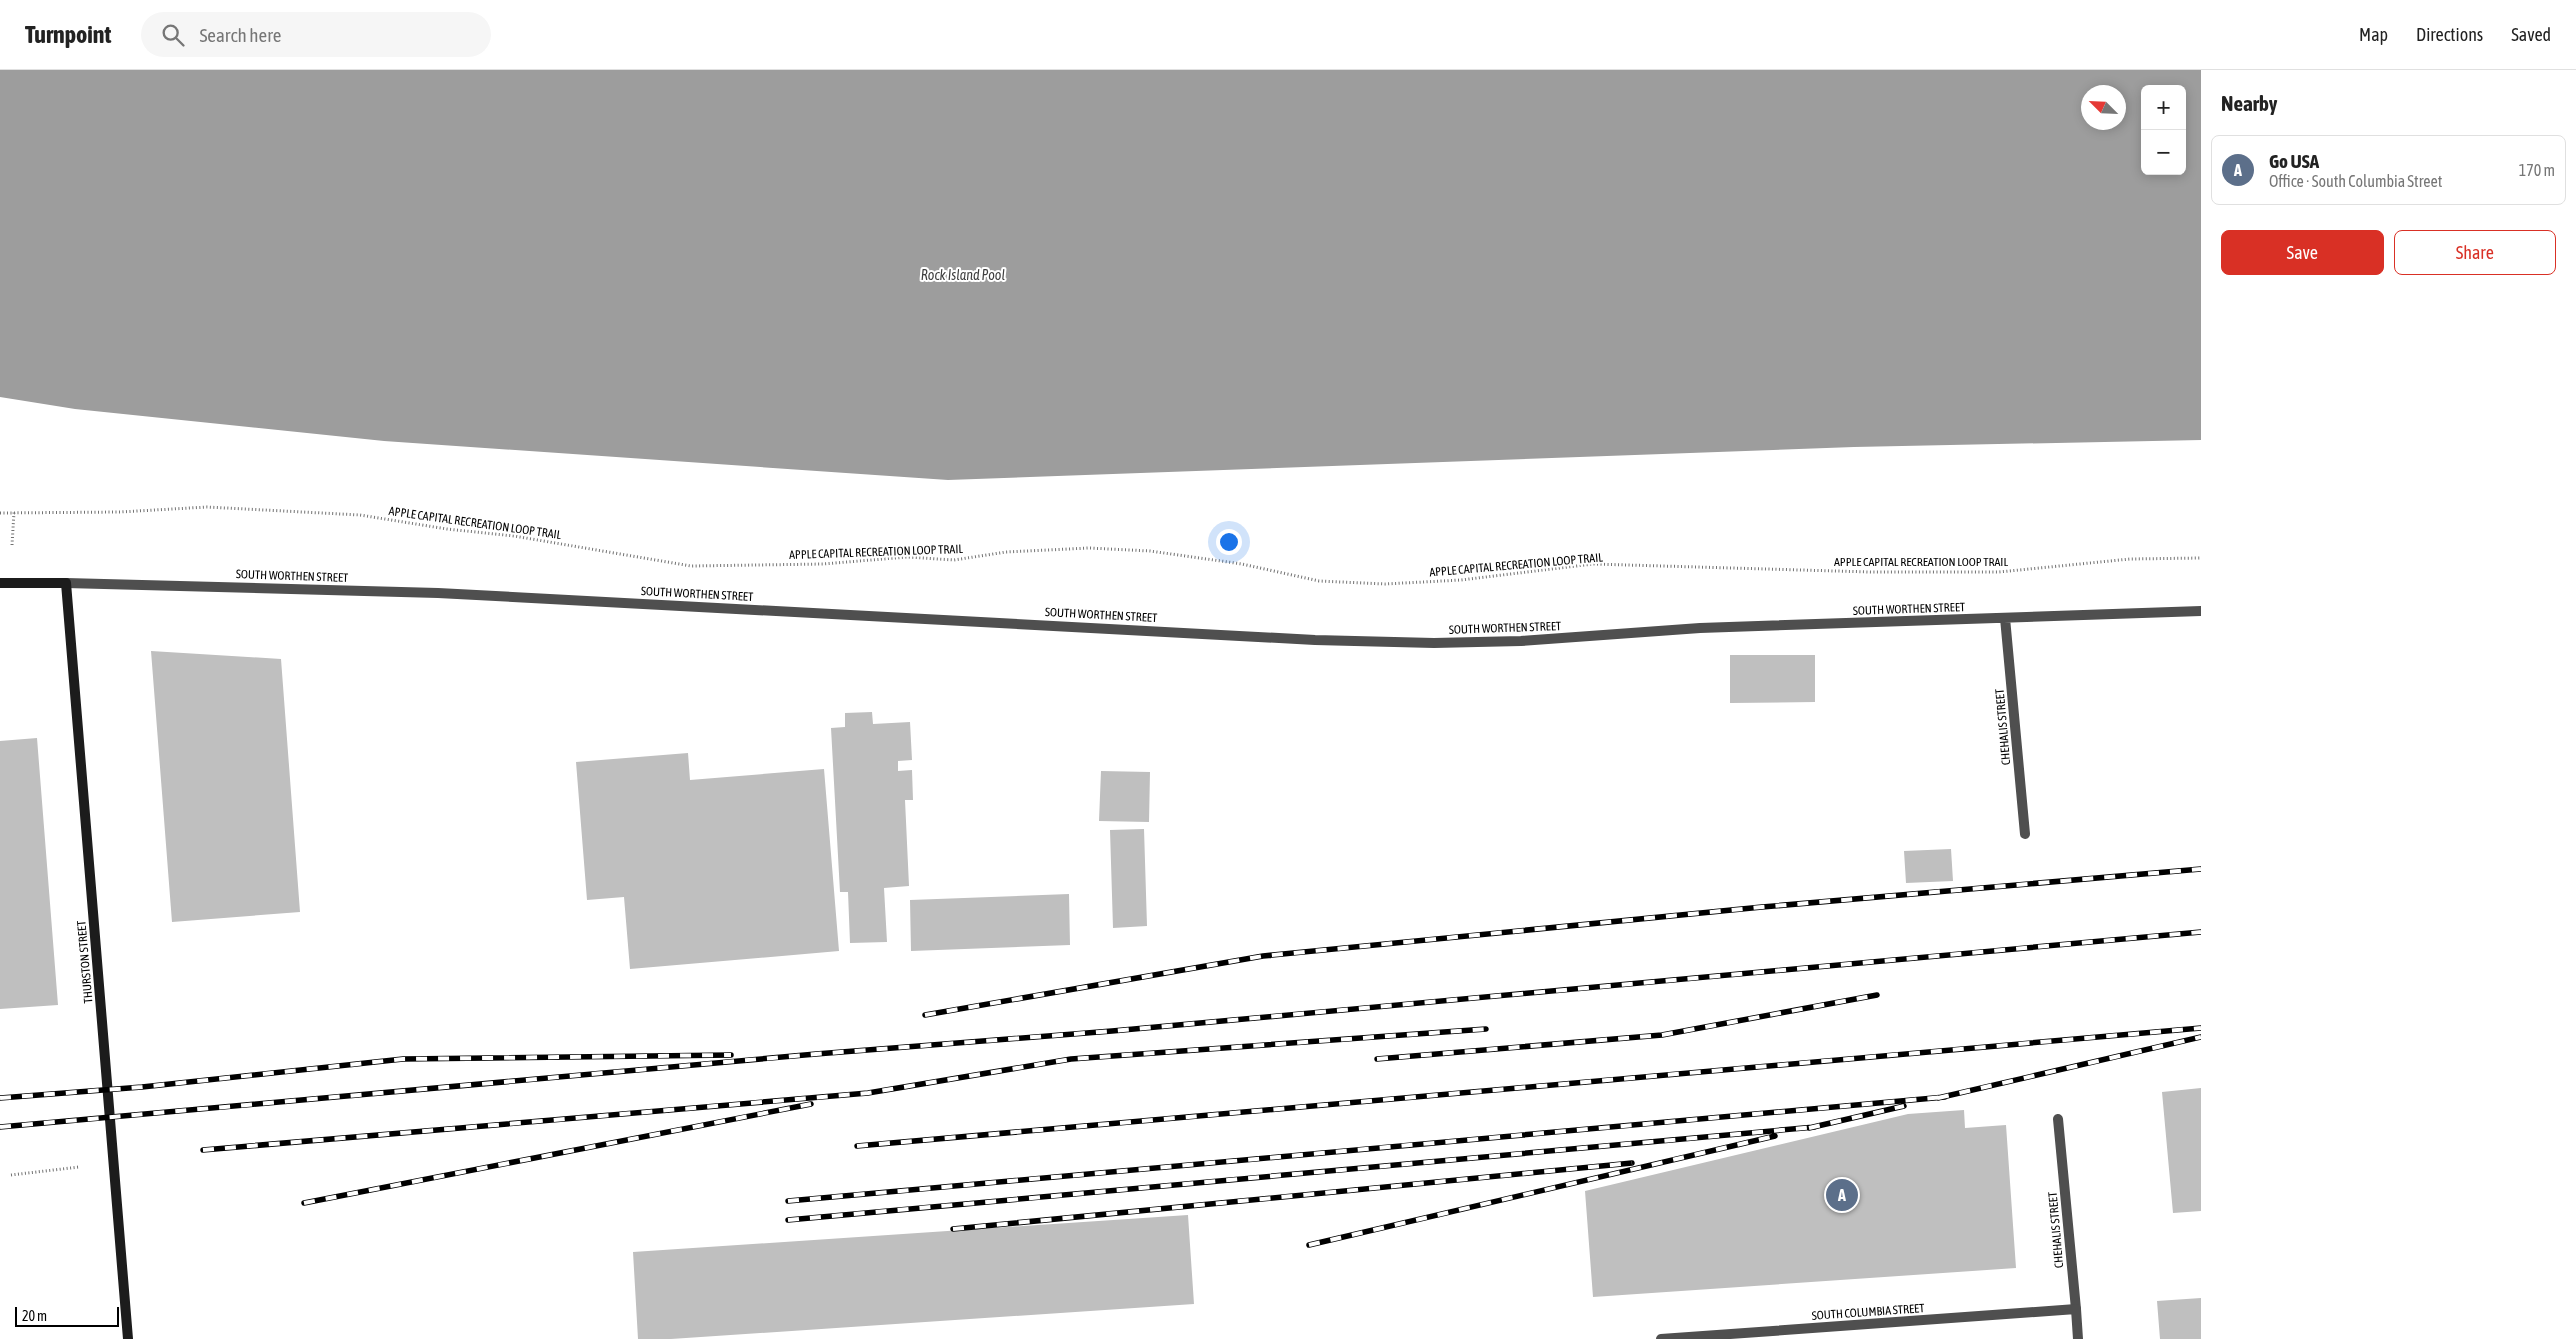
<!DOCTYPE html>
<html lang="en">
<head>
<meta charset="utf-8">
<style>
  :root { --surface:#fff; --page:#f6f6f6; --text:#222; --muted:#767676; --line:#e0e0e0; --accent:#d93025 }
  body { margin:0; font-family:"Asap Condensed",sans-serif; background:var(--page); color:var(--text) }
  .controls { position:absolute; right:15px; top:15px; display:grid; overflow:hidden; border-radius:8px; box-shadow:0 2px 12px #0003 }
  .controls button { width:45px; height:45px; display:grid; place-items:center; padding:0; border:0; border-bottom:1px solid var(--line); background:var(--surface); color:var(--text); font:25px sans-serif }
  .compass { position:absolute; left:2081px; top:15px; width:45px; height:45px; border-radius:50%; background:var(--surface); box-shadow:0 2px 12px #0003; rotate:294deg }
  .scale { position:absolute; left:15px; bottom:12px; width:104px; box-sizing:border-box; padding-left:5px; border:2px solid #000; border-top:0; font-size:14px; line-height:18px; white-space:nowrap; color:#000; -webkit-text-stroke:4px #fff; paint-order:stroke }
  .you { position:absolute; left:1228px; top:471px; width:18px; height:18px; margin:-12px; border:4px solid #fff; border-radius:50%; background:#1a73e8; box-shadow:0 0 0 8px #1a73e833 }
  .badge { display:grid; place-items:center; width:32px; height:32px; border-radius:50%; background:var(--accent); color:#fff; font-size:16px; font-weight:700 }
  .pin { position:absolute; translate:-50% -50%; border:2px solid #fff; box-shadow:0 1px 5px #0006 }
  .list { margin:0; padding:0; list-style:none }
  h2 { display:flex; justify-content:space-between; align-items:center; height:65px; margin:0; padding:0 20px; font-size:21px }
  h2 small { font-size:16px; font-weight:400; color:var(--muted) }
  .list li { display:grid; grid-template-columns:32px 1fr auto; gap:15px; align-items:center; box-sizing:border-box; height:70px; margin:0 10px 10px; padding:0 10px; border:1px solid var(--line); border-radius:8px }
  .list b { display:block; font-size:19px; white-space:nowrap }
  .list p { margin:0; font-size:16px; white-space:nowrap; color:var(--muted) }
  .list em { font-size:16px; font-style:normal; color:var(--muted) }
  .actions { display:flex; gap:10px; padding:15px 20px }
  .actions a { flex:1; padding:11px 0; border:1px solid var(--accent); border-radius:8px; text-align:center; font-size:18px; color:var(--accent) }
  .actions .main { background:var(--accent); color:#fff }
  .icon { flex:none; width:28px; height:28px; fill:none; stroke:currentColor; stroke-width:2; stroke-linecap:round; stroke-linejoin:round }
  .map { position:relative; flex:none; width:2201px; height:1269px; overflow:hidden }
  header { display:flex; align-items:center; gap:30px; box-sizing:border-box; height:70px; padding:0 25px; background:var(--surface); border-bottom:1px solid var(--line) }
  header strong { font-size:24px }
  nav { display:flex; gap:28px; margin-inline-start:auto; font-size:18px }
  .search { width:350px; height:45px; background:var(--page); display:flex; align-items:center; gap:12px; box-sizing:border-box; padding:0 18px; border-radius:28px; color:var(--muted); font-size:19px }
  main { display:flex }
  aside { flex:1; background:var(--surface) }
  .map>svg:first-child { display:block }
</style>
</head>
<body>
<header>
<strong>Turnpoint</strong>
<div class="search"><svg class="icon" aria-label="search" viewBox="0 0 24 24"><circle cx="10" cy="10" r="6"/><path d="M15 15l6 6"/></svg>Search here</div>
<nav><a>Map</a><a>Directions</a><a>Saved</a></nav>
</header>
<main>
<div class="map">
<svg width="2201" height="1269" viewBox="0 0 2201 1269">
  <rect width="100%" height="100%" fill="#fff"/>
  <path fill="#9d9d9d" fill-rule="evenodd" d="M 0,0 L 2201,0 L 2201,370 L 1854,377 L 948,410 L 384,371 L 75,339 L 0,327 ZM 2145,19 L 2182,19 L 2182,101 L 2145,101 ZM 2088,22 L 2118,22 L 2118,52 L 2088,52 Z"/>
  <path fill="#bfbfbf" d="M 151,581 L 281,589 L 300,842 L 172,852 Z
    M 1730,585 L 1815,585 L 1815,632 L 1730,633 Z
    M 872,642 L 873,654 L 910,652 L 912,690 L 898,691 L 898,701 L 912,700 L 913,730 L 905,730 L 909,816 L 884,818 L 887,872 L 850,873 L 848,822 L 840,822 L 831,658 L 845,657 L 845,643 Z
    M 37,668 L 58,935 L 0,939 L 0,671 Z
    M 688,683 L 690,710 L 824,699 L 839,881 L 630,899 L 624,827 L 587,830 L 576,692 Z
    M 1101,701 L 1150,702 L 1149,752 L 1099,751 Z
    M 1144,759 L 1147,856 L 1113,858 L 1110,760 Z
    M 1951,779 L 1953,811 L 1906,813 L 1904,781 Z
    M 1069,824 L 1070,875 L 911,881 L 910,830 Z
    M 2201,1018 L 2201,1141 L 2173,1143 L 2162,1022 Z
    M 1964,1040 L 1965,1058 L 2006,1055 L 2016,1198 L 1593,1227 L 1585,1121 L 1908,1044 Z
    M 1188,1145 L 1194,1234 L 671,1269 L 638,1269 L 633,1182 Z
    M 2201,1228 L 2201,1269 L 2160,1269 L 2157,1231 Z"/>
  <g fill="none" stroke-linecap="round" stroke-linejoin="round">
    <path stroke="#717171" stroke-width="3" stroke-dasharray="1 2.5" stroke-linecap="butt" d="M 0,443 L 120,442 L 207,437 L 360,445 L 447,459 L 514,466 L 691,496 L 823,494 L 907,487 L 954,490 L 1006,482 L 1089,478 L 1150,481 L 1242,494 L 1319,511 L 1385,514 L 1461,510 L 1593,494 L 1870,502 L 1999,502 L 2130,489 L 2201,488
      M 12,475 L 14,442
      M 11,1105 L 79,1097"/>
    <path stroke="#4f4f4f" stroke-width="10" d="M 66,513 L 438,523 L 1315,570 L 1434,573 L 1521,571 L 1700,558 L 2201,541
      M 2005,548 L 2025,764
      M 2058,1049 L 2076,1239"/>
    <path stroke="#4f4f4f" stroke-width="10" d="M 1661,1269 L 2076,1239 L 2078,1269"/>
    <path stroke="#1c1c1c" stroke-width="10" d="M 0,513 L 66,513 L 128,1269"/>
    <defs>
      <path id="rail" d="M 925,945 L 1263,886 L 1762,837 L 2201,799
        M 1377,989 L 1662,965 L 1877,925
        M 0,1028 L 142,1017 L 403,989 L 731,985
        M 1938,1028 L 2201,967
        M 0,1057 L 816,984 L 1112,961 L 2201,862
        M 1809,1058 L 1904,1036
        M 857,1076 L 2201,958
        M 203,1080 L 868,1023 L 1071,989 L 1486,959
        M 788,1131 L 1945,1027
        M 304,1133 L 811,1034
        M 788,1150 L 1815,1057
        M 953,1159 L 1632,1093
        M 1309,1175 L 1775,1066"/>
    </defs>
    <use href="#rail" stroke="#000" stroke-width="5.5"/>
    <use href="#rail" stroke="#fff" stroke-width="4" stroke-dasharray="11" stroke-linecap="butt"/>
  </g>
  <g text-anchor="middle" stroke-width="4" stroke-linejoin="round" paint-order="stroke">
    <g font-size="12" fill="#000" stroke="#fff">
      <text transform="translate(475 453) rotate(8)" y="4">APPLE CAPITAL RECREATION LOOP TRAIL</text>
      <text transform="translate(876 482) rotate(-2)" y="4">APPLE CAPITAL RECREATION LOOP TRAIL</text>
      <text x="1921" y="496">APPLE CAPITAL RECREATION LOOP TRAIL</text>
      <text transform="translate(1516 495) rotate(-5)" y="4">APPLE CAPITAL RECREATION LOOP TRAIL</text>
      <text transform="translate(292 506) rotate(2)" y="4">SOUTH WORTHEN STREET</text>
      <text transform="translate(697 524) rotate(3)" y="4">SOUTH WORTHEN STREET</text>
      <text transform="translate(1909 539) rotate(-2)" y="4">SOUTH WORTHEN STREET</text>
      <text transform="translate(1101 545) rotate(3)" y="4">SOUTH WORTHEN STREET</text>
      <text transform="translate(1505 558) rotate(-2)" y="4">SOUTH WORTHEN STREET</text>
      <text transform="translate(2003 657) rotate(-95)" y="4">CHEHALIS STREET</text>
      <text transform="translate(85 892) rotate(-95)" y="4">THURSTON STREET</text>
      <text transform="translate(2056 1160) rotate(-95)" y="4">CHEHALIS STREET</text>
      <text transform="translate(1868 1242) rotate(-4)" y="4">SOUTH COLUMBIA STREET</text>
    </g>
    <g font-size="14" font-style="italic" fill="#3e3e3e" stroke="#fff">
      <text x="963" y="210">Rock Island Pool</text>
    </g>
  </g>
</svg>
<div class="controls">
<button>+</button>
<button>−</button>
</div>
<svg class="compass" viewBox="-18 -18 36 36"><path d="M0-13l5 13h-10z" fill="#e53935"/><path d="M0 13l5-13h-10z" fill="#767676"/></svg>
<div class="scale">20 m</div>
<div class="you"></div>
<div class="pin badge" style="left:1842px;top:1125px;background:#5c6f8a">A</div>
</div>
<aside>
<h2>Nearby<small></small></h2>
<ul class="list">
<li><span class="badge" style="background:#5c6f8a">A</span><div><b>Go USA</b><p>Office · South Columbia Street</p></div><em>170 m</em></li>
</ul>
<div class="actions"><a class="main">Save</a><a>Share</a></div>
</aside>
</main>
</body>
</html>
